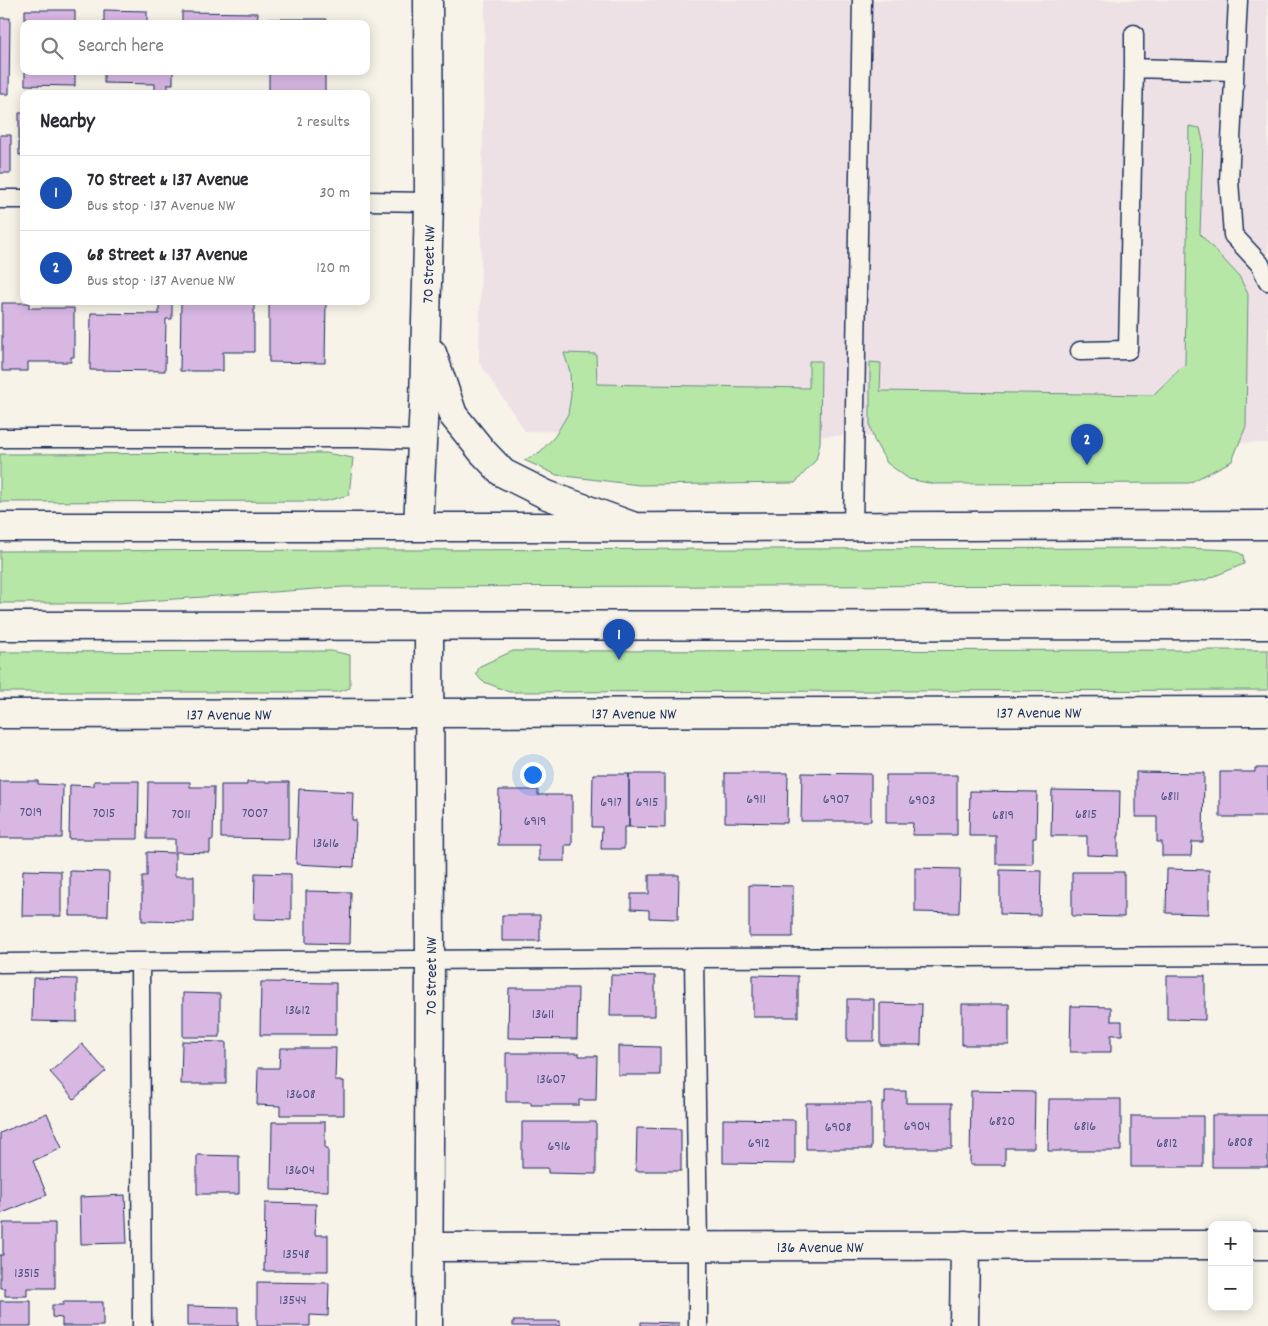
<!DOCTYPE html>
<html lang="en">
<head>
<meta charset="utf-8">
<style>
  :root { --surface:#fff; --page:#f2f2f3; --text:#2b2b33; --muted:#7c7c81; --line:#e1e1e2; --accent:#b45309 }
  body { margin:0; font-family:Dekko,sans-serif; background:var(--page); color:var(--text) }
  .controls { position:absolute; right:15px; bottom:15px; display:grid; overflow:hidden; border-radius:10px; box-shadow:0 2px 12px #0003 }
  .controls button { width:45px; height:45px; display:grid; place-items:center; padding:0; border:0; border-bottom:1px solid var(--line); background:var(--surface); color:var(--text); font:25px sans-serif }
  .you { position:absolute; left:532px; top:774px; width:18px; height:18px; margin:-12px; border:4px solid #fff; border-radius:50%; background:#1a73e8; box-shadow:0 0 0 8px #1a73e833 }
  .badge { display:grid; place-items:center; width:32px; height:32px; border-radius:50%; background:var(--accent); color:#fff; font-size:16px; font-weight:700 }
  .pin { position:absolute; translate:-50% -41px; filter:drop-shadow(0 1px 2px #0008) }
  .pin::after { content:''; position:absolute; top:26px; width:18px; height:15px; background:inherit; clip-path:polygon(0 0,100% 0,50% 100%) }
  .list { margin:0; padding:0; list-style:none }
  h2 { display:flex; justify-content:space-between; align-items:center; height:65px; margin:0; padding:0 20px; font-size:21px }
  h2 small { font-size:16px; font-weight:400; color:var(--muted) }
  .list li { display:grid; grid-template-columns:32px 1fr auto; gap:15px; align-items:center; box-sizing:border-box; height:75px; padding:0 20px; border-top:1px solid var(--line) }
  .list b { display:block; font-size:19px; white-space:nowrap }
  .list p { margin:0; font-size:16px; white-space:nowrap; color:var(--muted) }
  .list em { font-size:16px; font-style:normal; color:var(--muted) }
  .icon { flex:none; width:28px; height:28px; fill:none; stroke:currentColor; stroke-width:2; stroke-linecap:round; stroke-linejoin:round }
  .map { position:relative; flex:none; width:1268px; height:1326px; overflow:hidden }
  .search { position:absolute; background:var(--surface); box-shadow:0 2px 12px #0003; left:20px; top:20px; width:350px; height:55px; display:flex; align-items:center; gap:12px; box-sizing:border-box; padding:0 18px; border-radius:10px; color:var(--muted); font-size:19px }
  .panel { position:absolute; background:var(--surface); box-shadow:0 2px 12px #0003; left:20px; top:90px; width:350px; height:215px; border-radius:10px }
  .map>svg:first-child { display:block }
</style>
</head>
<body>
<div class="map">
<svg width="1268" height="1326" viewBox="0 0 1268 1326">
  <rect width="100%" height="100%" fill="#f7f3e8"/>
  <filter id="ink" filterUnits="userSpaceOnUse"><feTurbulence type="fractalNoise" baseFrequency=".02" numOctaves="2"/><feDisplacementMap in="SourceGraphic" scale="10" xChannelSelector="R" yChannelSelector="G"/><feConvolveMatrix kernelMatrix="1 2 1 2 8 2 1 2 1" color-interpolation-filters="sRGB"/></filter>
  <g filter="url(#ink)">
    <path fill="#eee1e6" d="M 486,0 L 1268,0 L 1268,443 L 525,431 L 479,362 L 485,1 Z"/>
    <path fill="#b7e7a6" stroke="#698b82" d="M 1189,126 L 1200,128 L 1203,141 L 1200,234 L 1239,276 L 1248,294 L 1246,426 L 1232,461 L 1189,483 L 933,484 L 909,479 L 887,463 L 874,440 L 870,426 L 870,362 L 881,363 L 880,391 L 1153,395 L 1185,364 Z
      M 564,353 L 596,354 L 597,384 L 809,388 L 809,361 L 821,361 L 820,443 L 816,460 L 795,483 L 639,485 L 557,475 L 524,460 L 538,454 L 555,436 L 568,414 L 571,395 L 570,372 Z
      M 326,453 L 353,458 L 349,495 L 326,501 L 0,502 L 0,454 Z
      M 1183,548 L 1233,550 L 1243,555 L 1244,564 L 1205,580 L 1176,585 L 344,587 L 118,603 L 0,603 L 0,551 Z
      M 1268,650 L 1268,690 L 509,692 L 482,681 L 476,674 L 480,666 L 513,651 Z
      M 331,651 L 350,655 L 350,688 L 337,692 L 0,692 L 0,652 Z"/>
    <path fill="#d8b7e3" stroke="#1b2f5e" d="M 25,10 L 75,10 L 75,24 L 25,24 Z
      M 104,10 L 147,11 L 147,24 L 104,24 Z
      M 182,12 L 258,13 L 257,24 L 182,24 Z
      M 0,18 L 10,18 L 9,94 L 0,94 Z
      M 269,19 L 326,19 L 326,24 L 269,24 Z
      M 25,71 L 75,71 L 75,86 L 25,85 Z
      M 104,71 L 173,71 L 173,84 L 168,84 L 168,91 L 155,91 L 155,84 L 104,83 Z
      M 269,71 L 325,71 L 325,94 L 269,94 Z
      M 19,113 L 24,113 L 24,155 L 19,155 Z
      M 0,135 L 11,135 L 11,173 L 0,173 Z
      M 159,301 L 172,301 L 172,319 L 166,319 L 165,371 L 90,370 L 91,313 L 159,314 Z
      M 181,301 L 254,301 L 254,352 L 223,352 L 223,371 L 180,371 Z
      M 269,301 L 326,301 L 325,363 L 269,362 Z
      M 2,303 L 29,303 L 29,308 L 74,308 L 74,357 L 71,357 L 71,362 L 28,362 L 28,371 L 2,371 Z
      M 1255,768 L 1268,768 L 1268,817 L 1220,817 L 1220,772 L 1255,772 Z
      M 1136,772 L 1204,773 L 1203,842 L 1192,842 L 1191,856 L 1162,856 L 1162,842 L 1157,842 L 1157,817 L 1136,817 Z
      M 725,773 L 788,773 L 787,823 L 725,822 Z
      M 802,773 L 871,774 L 871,821 L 801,821 Z
      M 593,774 L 629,774 L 629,827 L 624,827 L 624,849 L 601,849 L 602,827 L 592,827 Z
      M 629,774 L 665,774 L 665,828 L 629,827 Z
      M 886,775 L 957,775 L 957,835 L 912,835 L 913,823 L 886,823 Z
      M 0,781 L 38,781 L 38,784 L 63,785 L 62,838 L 0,838 Z
      M 94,781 L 139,781 L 138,839 L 69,839 L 70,785 L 94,786 Z
      M 148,782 L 190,782 L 190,787 L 214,787 L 213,840 L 210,840 L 210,853 L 175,852 L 175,839 L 147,839 Z
      M 247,782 L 289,782 L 289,839 L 221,838 L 221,785 L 247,785 Z
      M 299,789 L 353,792 L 352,820 L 356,820 L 354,867 L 296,864 Z
      M 499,790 L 538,790 L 538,795 L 572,795 L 572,845 L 565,845 L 565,861 L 539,861 L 539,845 L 498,845 Z
      M 1052,790 L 1120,791 L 1119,836 L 1118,836 L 1118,856 L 1087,855 L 1087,836 L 1051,836 Z
      M 970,791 L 1037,792 L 1036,838 L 1033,838 L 1033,864 L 996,864 L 996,836 L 969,836 Z
      M 147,852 L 175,853 L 175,876 L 194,876 L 194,922 L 142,921 L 142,876 L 147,876 Z
      M 915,868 L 960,869 L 959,913 L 915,912 Z
      M 1167,869 L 1209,870 L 1209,914 L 1166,913 Z
      M 23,870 L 61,871 L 61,916 L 22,916 Z
      M 1000,870 L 1041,871 L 1040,915 L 1000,914 Z
      M 70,871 L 109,872 L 108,916 L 70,916 Z
      M 1072,872 L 1124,872 L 1124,917 L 1072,916 Z
      M 255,873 L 291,874 L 291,920 L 254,919 Z
      M 649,875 L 679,875 L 678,919 L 649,918 L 649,910 L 631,909 L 631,894 L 649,894 Z
      M 749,885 L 793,886 L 793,937 L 749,937 Z
      M 306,891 L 351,892 L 350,944 L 306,943 Z
      M 502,915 L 540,915 L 540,941 L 502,941 Z
      M 611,975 L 655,976 L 655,1016 L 610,1016 Z
      M 753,975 L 798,976 L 798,1017 L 753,1017 Z
      M 1167,976 L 1205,976 L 1205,1020 L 1167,1019 Z
      M 33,978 L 77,979 L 77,1022 L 32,1021 Z
      M 261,982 L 336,983 L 336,1035 L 260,1035 Z
      M 509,988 L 578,988 L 577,1039 L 508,1038 Z
      M 183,993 L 220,994 L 220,1037 L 183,1037 Z
      M 847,999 L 874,999 L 874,1041 L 847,1041 Z
      M 880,1003 L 922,1004 L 921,1045 L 880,1045 Z
      M 962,1004 L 1009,1004 L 1009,1045 L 962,1045 Z
      M 1071,1006 L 1111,1007 L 1111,1021 L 1122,1021 L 1122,1035 L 1111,1035 L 1111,1052 L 1070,1052 Z
      M 182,1041 L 226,1042 L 226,1084 L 181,1084 Z
      M 82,1044 L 106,1071 L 74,1099 L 50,1072 Z
      M 618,1046 L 660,1047 L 660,1075 L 618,1075 Z
      M 280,1048 L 336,1048 L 335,1081 L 344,1081 L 344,1115 L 280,1115 L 280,1106 L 257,1105 L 258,1068 L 279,1068 Z
      M 506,1053 L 579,1053 L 579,1056 L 597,1056 L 596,1100 L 579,1100 L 579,1105 L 531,1105 L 531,1102 L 506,1102 Z
      M 885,1091 L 906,1091 L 906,1103 L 952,1103 L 952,1148 L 882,1148 L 882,1103 L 885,1103 Z
      M 971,1091 L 1035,1092 L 1034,1148 L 1005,1148 L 1005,1165 L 970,1165 Z
      M 1049,1099 L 1121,1099 L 1121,1151 L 1048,1151 Z
      M 806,1103 L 871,1103 L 871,1149 L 806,1149 Z
      M 47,1113 L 62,1148 L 33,1161 L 47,1195 L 0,1214 L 0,1133 Z
      M 1212,1115 L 1268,1115 L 1268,1167 L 1212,1167 Z
      M 1131,1116 L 1203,1116 L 1203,1167 L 1131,1167 Z
      M 723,1119 L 795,1120 L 795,1164 L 723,1163 Z
      M 272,1122 L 325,1122 L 325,1148 L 328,1148 L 328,1191 L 271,1190 Z
      M 522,1122 L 596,1122 L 596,1174 L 548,1173 L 548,1168 L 522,1168 Z
      M 637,1128 L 681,1129 L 681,1171 L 636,1171 Z
      M 197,1155 L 239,1156 L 239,1194 L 197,1194 Z
      M 125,1195 L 127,1243 L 81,1244 L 80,1197 Z
      M 265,1203 L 316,1204 L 315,1235 L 328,1235 L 328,1271 L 264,1271 Z
      M 3,1223 L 55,1223 L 55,1288 L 27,1288 L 27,1296 L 5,1296 L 5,1288 L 0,1288 L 0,1255 L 3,1255 Z
      M 257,1282 L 329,1283 L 328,1316 L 310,1315 L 310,1326 L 257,1326 Z
      M 0,1301 L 31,1301 L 31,1326 L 0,1326 Z
      M 63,1302 L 103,1302 L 103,1326 L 62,1326 L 62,1318 L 52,1317 L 52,1305 L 63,1305 Z
      M 187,1306 L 238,1307 L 238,1326 L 187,1326 Z
      M 513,1321 L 560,1321 L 560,1326 L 513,1326 Z
      M 641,1322 L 679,1323 L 679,1326 L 641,1326 Z"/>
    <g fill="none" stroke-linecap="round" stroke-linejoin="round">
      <defs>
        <path id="lane" d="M 1238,0 L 1229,181 L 1233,235 L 1260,264 L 1268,281
          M 1134,34 L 1134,68
          M 0,199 L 24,199
          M 366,201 L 429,202
          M 1080,351 L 1128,350 L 1134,68 L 1234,71
          M 0,438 L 363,438 L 422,440
          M 853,526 L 862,0
          M 694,958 L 698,1246 L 698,1326
          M 140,962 L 142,1326
          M 0,963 L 694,958 L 1268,956"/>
        <g id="street">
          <path d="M 432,353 L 453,415 L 482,451 L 503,473 L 547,495 L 632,526"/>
          <path id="s1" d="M 418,526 L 424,402 L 429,202 L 428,0"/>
          <path id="s2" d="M 0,714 L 1268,711"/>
          <path d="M 1249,1245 L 1268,1245"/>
          <path id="s3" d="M 429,1247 L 1212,1245"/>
          <path id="s4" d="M 428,1326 L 430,960 L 429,626"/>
          <path d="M 964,1326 L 965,1245"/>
        </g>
        <path id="secondary" d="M 0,527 C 423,526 845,529 1268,525
          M 0,626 L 1268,625"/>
      </defs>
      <use href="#lane" stroke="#1b2f5e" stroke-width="21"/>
      <use href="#street" stroke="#1b2f5e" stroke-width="31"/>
      <use href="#secondary" stroke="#1b2f5e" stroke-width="31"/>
      <use href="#lane" stroke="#f7f3e8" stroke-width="18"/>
      <use href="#street" stroke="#f7f3e8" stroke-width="28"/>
      <use href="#secondary" stroke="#f7f3e8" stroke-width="28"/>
    </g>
  </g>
  <g text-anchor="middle" stroke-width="4" stroke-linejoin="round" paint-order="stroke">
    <g font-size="14" fill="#4a517f">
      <text x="1170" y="800">6811</text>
      <text x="756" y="803">6911</text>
      <text x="836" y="803">6907</text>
      <text x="922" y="804">6903</text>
      <text x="611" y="806">6917</text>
      <text x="647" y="806">6915</text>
      <text x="31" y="816">7019</text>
      <text x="104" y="817">7015</text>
      <text x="255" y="817">7007</text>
      <text x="181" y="818">7011</text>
      <text x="1086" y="818">6815</text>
      <text x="1003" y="819">6819</text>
      <text x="535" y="825">6919</text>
      <text x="326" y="847">13616</text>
      <text x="298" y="1014">13612</text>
      <text x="543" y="1018">13611</text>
      <text x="551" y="1083">13607</text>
      <text x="301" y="1098">13608</text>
      <text x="1002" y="1125">6820</text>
      <text x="917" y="1130">6904</text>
      <text x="1085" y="1130">6816</text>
      <text x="838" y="1131">6908</text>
      <text x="1240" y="1146">6808</text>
      <text x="759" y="1147">6912</text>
      <text x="1167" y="1147">6812</text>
      <text x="559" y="1150">6916</text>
      <text x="300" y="1174">13604</text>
      <text x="296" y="1258">13548</text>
      <text x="27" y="1277">13515</text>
      <text x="293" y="1304">13544</text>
    </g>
    <g font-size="16" fill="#1b2f5e" stroke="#f7f3e8">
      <text dy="6" stroke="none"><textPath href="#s1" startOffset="262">70 Street NW</textPath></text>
      <text dy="6" stroke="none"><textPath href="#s2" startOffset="1039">137 Avenue NW</textPath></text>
      <text dy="6" stroke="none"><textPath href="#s2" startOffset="634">137 Avenue NW</textPath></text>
      <text dy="6" stroke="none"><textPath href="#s2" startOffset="229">137 Avenue NW</textPath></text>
      <text dy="6" stroke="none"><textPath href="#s4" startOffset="350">70 Street NW</textPath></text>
      <text dy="6" stroke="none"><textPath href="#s3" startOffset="391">136 Avenue NW</textPath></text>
    </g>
  </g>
</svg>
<div class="controls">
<button>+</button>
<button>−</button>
</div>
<div class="you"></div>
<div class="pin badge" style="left:619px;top:660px;background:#1a4fb4">1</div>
<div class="pin badge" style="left:1087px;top:465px;background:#1a4fb4">2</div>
<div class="search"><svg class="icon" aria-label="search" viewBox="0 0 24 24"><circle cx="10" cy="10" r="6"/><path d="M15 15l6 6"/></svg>Search here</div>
<section class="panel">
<h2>Nearby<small>2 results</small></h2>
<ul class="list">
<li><span class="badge" style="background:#1a4fb4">1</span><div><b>70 Street &amp; 137 Avenue</b><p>Bus stop · 137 Avenue NW</p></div><em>30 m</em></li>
<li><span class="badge" style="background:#1a4fb4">2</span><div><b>68 Street &amp; 137 Avenue</b><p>Bus stop · 137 Avenue NW</p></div><em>120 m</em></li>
</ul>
</section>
</div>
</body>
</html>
